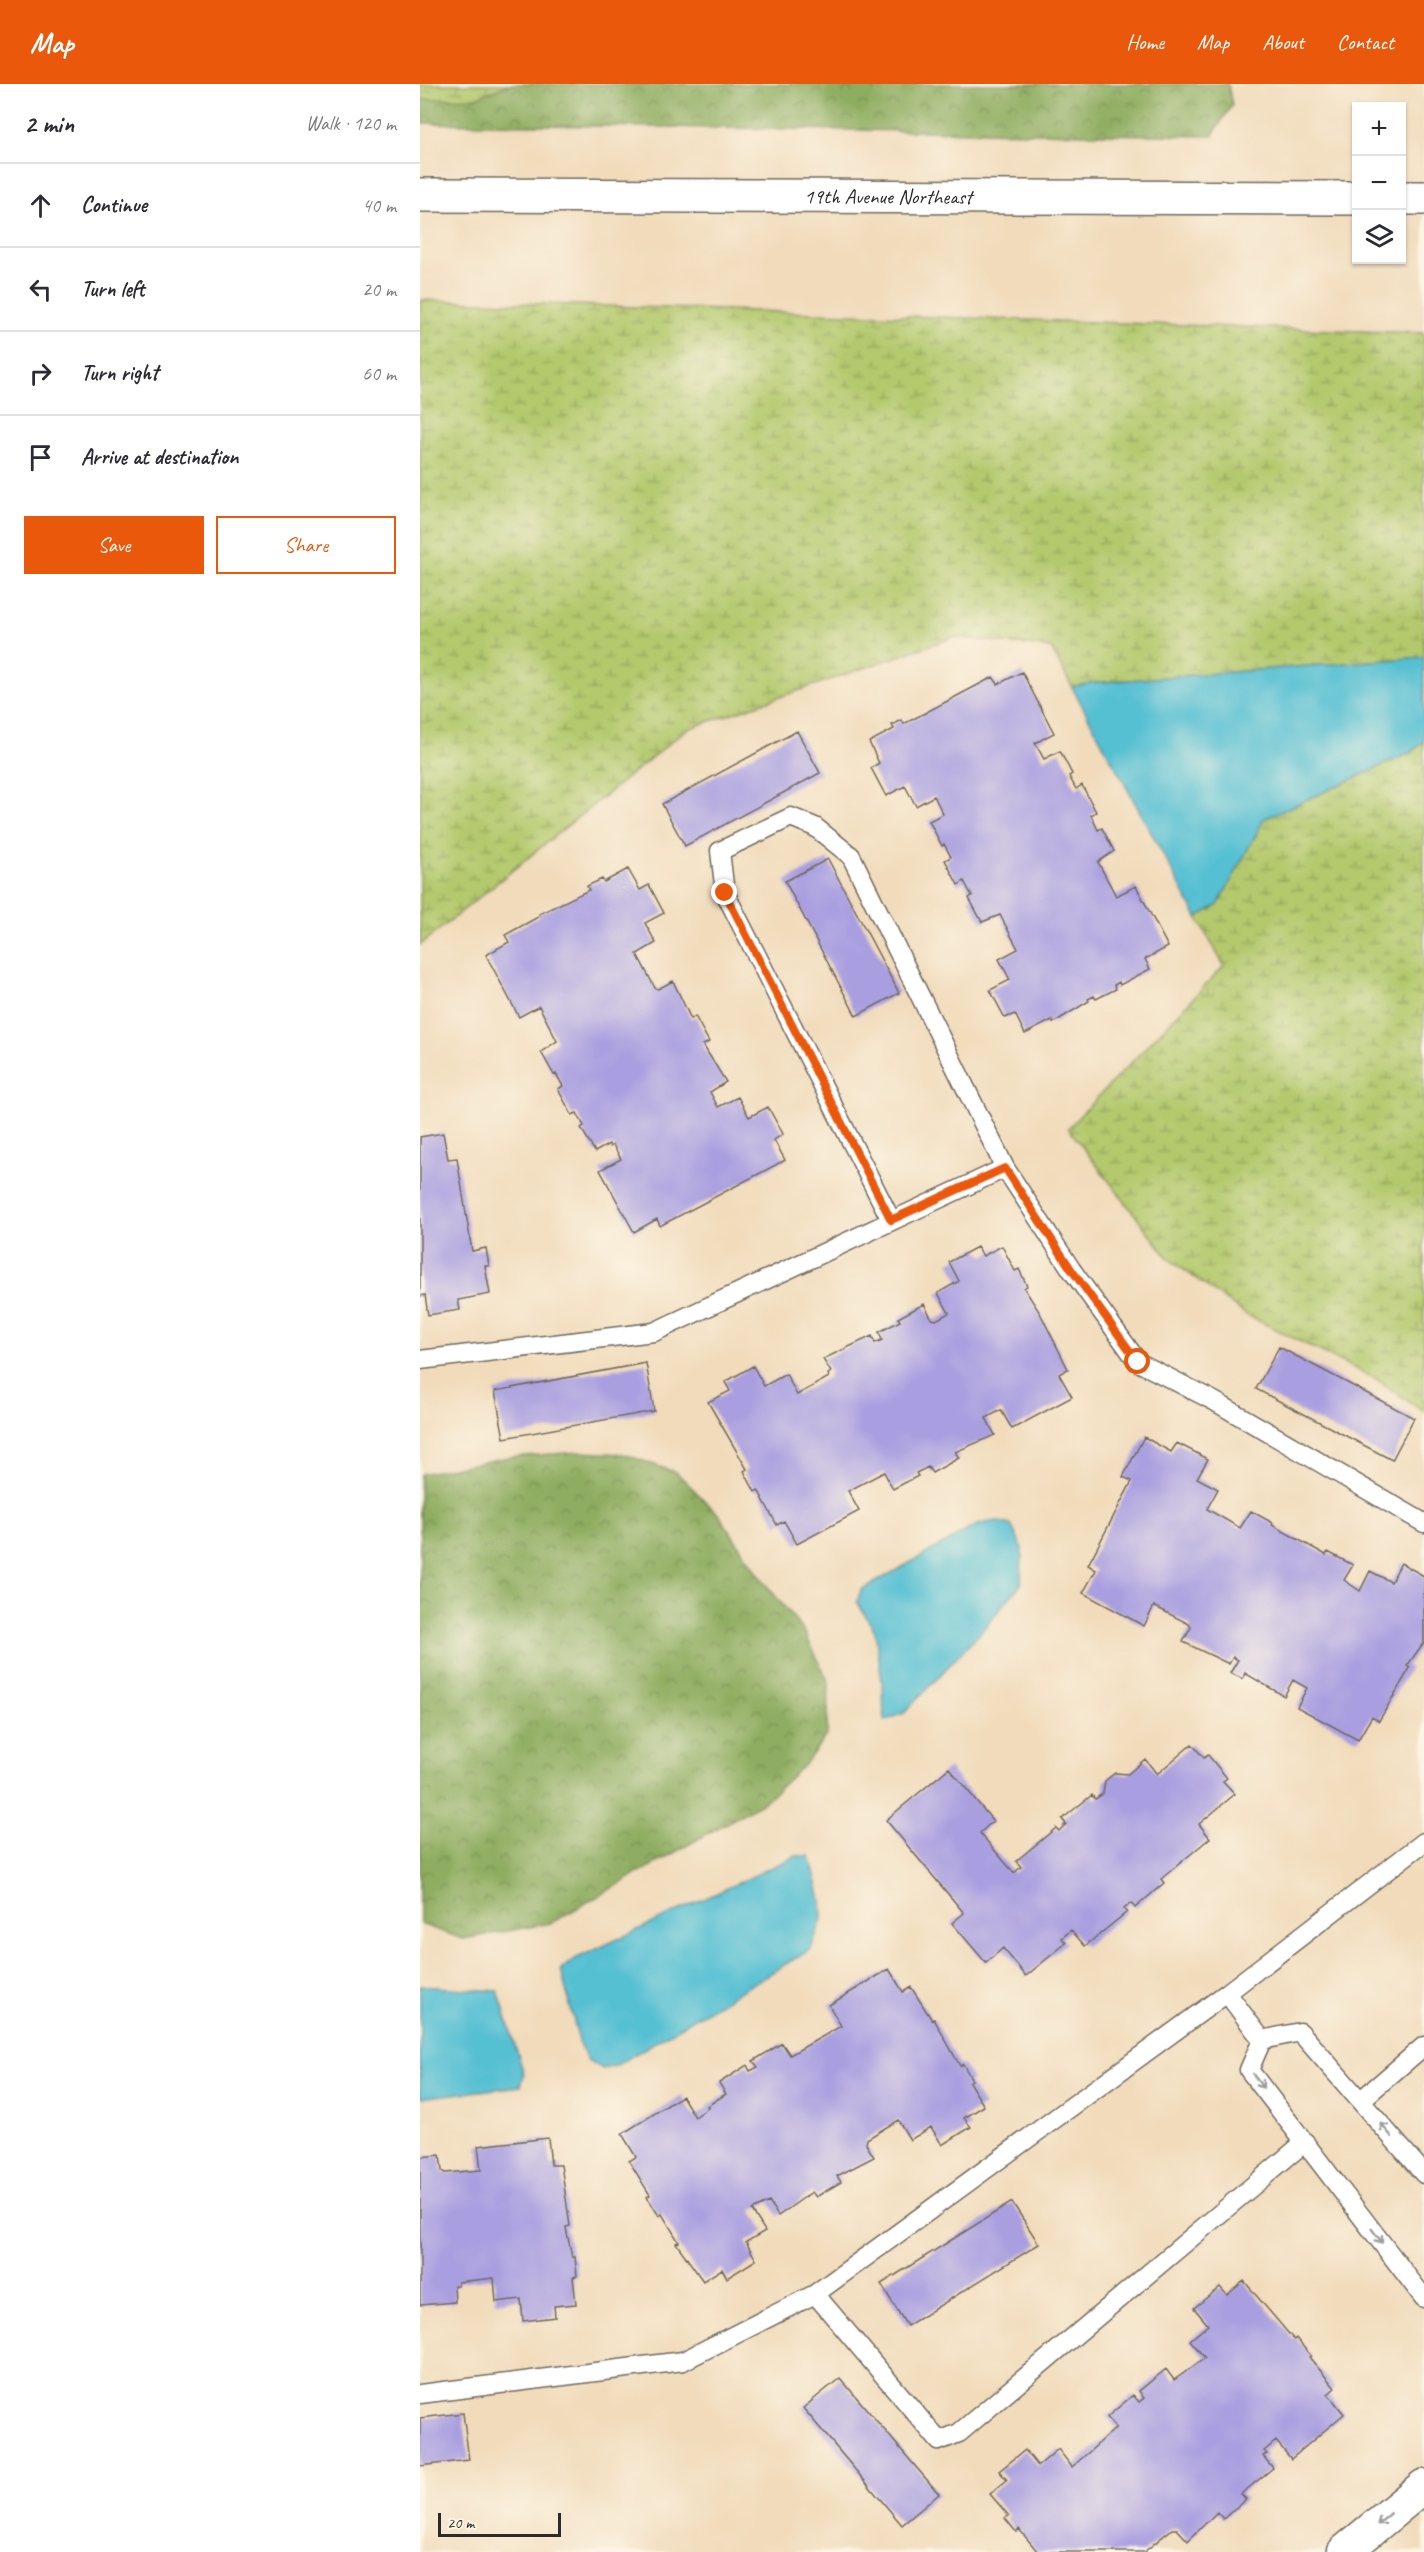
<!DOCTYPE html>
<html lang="en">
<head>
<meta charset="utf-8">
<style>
  :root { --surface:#fff; --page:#f7f7f7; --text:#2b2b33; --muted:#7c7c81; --line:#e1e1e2; --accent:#ea580c }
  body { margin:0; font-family:Caveat,sans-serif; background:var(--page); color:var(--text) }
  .controls { position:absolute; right:18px; top:18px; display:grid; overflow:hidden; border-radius:0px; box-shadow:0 2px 4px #0004 }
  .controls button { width:54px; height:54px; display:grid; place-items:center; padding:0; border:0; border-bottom:2px solid var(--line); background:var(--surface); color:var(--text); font:30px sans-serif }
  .scale { position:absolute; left:18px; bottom:15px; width:123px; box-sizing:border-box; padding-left:6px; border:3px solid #2b2b2b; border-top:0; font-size:16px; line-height:21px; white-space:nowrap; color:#2b2b2b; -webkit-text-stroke:4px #fcf5e5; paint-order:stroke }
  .stop { position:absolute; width:18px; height:18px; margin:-14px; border:4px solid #ea580c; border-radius:50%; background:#fff }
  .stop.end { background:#ea580c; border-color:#fff; box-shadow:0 2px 6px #0008 }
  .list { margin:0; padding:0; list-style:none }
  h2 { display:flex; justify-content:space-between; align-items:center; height:78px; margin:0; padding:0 24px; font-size:26px }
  h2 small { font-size:20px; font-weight:400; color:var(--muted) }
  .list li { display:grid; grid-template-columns:39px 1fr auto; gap:18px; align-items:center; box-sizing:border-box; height:84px; padding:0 24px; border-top:2px solid var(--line) }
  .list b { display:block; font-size:22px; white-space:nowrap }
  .list em { font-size:20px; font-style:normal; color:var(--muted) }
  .actions { display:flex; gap:12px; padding:18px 24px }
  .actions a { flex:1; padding:14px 0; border:2px solid var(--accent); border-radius:0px; text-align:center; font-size:21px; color:var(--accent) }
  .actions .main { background:var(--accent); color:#fff }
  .icon { flex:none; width:33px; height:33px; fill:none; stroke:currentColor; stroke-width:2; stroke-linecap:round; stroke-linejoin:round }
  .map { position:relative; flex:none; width:1004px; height:2468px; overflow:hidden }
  header { display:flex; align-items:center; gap:36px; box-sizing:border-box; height:84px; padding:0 30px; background:var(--accent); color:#fff }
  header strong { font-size:28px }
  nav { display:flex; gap:33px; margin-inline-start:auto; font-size:21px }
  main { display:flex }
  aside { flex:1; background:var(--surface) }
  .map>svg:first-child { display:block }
</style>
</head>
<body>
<header>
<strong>Map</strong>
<nav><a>Home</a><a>Map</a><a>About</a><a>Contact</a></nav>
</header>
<main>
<aside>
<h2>2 min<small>Walk · 120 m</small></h2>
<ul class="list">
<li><svg class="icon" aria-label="ahead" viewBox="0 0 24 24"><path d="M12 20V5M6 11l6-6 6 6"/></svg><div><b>Continue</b></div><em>40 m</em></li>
<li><svg class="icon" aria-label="left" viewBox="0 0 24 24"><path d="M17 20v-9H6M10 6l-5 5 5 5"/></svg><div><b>Turn left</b></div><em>20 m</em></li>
<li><svg class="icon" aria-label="right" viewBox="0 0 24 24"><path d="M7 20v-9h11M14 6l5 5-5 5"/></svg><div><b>Turn right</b></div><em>60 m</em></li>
<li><svg class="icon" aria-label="arrive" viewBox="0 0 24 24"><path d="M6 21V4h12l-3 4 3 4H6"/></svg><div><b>Arrive at destination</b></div></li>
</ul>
<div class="actions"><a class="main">Save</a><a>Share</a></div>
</aside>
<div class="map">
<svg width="1004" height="2468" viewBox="0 0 1004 2468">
  <defs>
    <pattern id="forest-crowns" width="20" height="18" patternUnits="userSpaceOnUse" patternTransform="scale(1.5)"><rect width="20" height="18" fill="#8fad60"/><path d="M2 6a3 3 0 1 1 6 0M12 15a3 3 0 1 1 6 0" fill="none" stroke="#758d4f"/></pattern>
    <pattern id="wetland-marsh" width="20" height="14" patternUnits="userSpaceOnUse" patternTransform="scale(1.5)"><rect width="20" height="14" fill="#b4c96d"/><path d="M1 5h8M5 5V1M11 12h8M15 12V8" fill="none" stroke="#93a35a"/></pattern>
  </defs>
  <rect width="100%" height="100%" fill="#fcf5e5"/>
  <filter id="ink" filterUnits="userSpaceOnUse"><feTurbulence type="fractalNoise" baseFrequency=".0167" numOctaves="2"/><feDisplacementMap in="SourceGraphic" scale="12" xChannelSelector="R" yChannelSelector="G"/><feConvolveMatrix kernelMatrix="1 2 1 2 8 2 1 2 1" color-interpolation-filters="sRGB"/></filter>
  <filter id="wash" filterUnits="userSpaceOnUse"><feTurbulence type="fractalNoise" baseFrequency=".008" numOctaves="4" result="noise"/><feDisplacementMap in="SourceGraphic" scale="24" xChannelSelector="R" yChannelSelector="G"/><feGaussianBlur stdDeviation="1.35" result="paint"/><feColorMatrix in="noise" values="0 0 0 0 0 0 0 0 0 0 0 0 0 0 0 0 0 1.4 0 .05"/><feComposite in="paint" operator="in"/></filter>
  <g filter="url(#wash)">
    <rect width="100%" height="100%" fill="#f1dbbb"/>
    <path fill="url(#forest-crowns)" stroke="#5d6c46" stroke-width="1.5" d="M 90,0 L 808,0 L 812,21 L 792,52 L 0,39 L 0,15 L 55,14 Z
      M 160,1368 L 204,1370 L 257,1389 L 300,1432 L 339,1492 L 384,1547 L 409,1599 L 407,1650 L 386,1679 L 345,1717 L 131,1839 L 43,1855 L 0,1840 L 0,1390 L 89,1373 Z"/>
    <path fill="url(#wetland-marsh)" stroke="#707a4c" stroke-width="1.5" d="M 0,0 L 90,0 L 55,14 L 0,15 Z
      M 0,216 L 1004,249 L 1004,573 L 671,599 L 652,603 L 631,564 L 534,553 L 267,645 L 0,861 Z
      M 1004,657 L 1004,1328 L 956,1295 L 825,1230 L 749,1175 L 648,1044 L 804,882 L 777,833 L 798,821 L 844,735 L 990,669 Z"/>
    <path fill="#57c0d3" stroke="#41767f" stroke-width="1.5" d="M 1004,573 L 1004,657 L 990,669 L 844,735 L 798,821 L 777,833 L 652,603 L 671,599 Z
      M 575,1437 L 591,1441 L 602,1463 L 601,1500 L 560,1549 L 484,1629 L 464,1637 L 463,1605 L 455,1547 L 437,1518 L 441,1506 L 557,1441 Z
      M 376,1772 L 390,1772 L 401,1815 L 402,1835 L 391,1865 L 195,1982 L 183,1985 L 167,1976 L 160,1961 L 141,1886 L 153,1876 Z
      M 0,1902 L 78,1907 L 104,1990 L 101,2002 L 0,2014 Z"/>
    <g id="blocks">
      <path fill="#a99fe0" d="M 602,588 L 634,649 L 615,659 L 624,675 L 640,667 L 652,690 L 649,692 L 656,705 L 662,701 L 676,728 L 671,731 L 678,746 L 682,744 L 694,767 L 678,778 L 696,812 L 716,802 L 748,863 L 725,875 L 730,885 L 700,901 L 699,898 L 694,901 L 696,905 L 676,915 L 674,912 L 668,915 L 669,917 L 633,939 L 632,936 L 605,950 L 595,930 L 585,934 L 570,906 L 590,896 L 579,875 L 598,865 L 580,831 L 562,838 L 549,814 L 552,812 L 544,797 L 538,801 L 525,776 L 531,773 L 524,760 L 522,762 L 509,737 L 523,730 L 514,712 L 496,722 L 485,702 L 466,712 L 451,684 L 459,679 L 449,658 L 474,645 L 472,641 L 482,636 L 484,640 L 573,593 L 578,600 Z
        M 377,647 L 400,689 L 265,762 L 242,720 Z
        M 408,775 L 479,909 L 436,932 L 365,797 Z
        M 208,785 L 220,806 L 229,801 L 244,829 L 225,839 L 236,859 L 217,870 L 235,904 L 238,905 L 253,897 L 271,935 L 275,932 L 289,958 L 283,961 L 306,998 L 290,1008 L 298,1023 L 318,1013 L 329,1033 L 348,1023 L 363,1050 L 354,1056 L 365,1076 L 240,1142 L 237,1135 L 214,1148 L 180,1086 L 201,1075 L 193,1061 L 190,1063 L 189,1060 L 175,1068 L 161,1044 L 164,1042 L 157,1029 L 152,1031 L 138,1005 L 143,1002 L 136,990 L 134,991 L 121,968 L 137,957 L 119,922 L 99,933 L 66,871 L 89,858 L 85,851 L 120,832 L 119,830 L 169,806 L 167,802 L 182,795 L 184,798 Z
        M 23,1049 L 28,1075 L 37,1074 L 52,1167 L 66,1164 L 69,1182 L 65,1182 L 70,1210 L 38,1216 L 40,1226 L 8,1231 L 5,1211 L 0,1212 L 0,1053 Z
        M 582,1162 L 595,1187 L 599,1185 L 607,1202 L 604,1204 L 620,1229 L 648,1285 L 639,1290 L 652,1313 L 592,1345 L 581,1326 L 566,1334 L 575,1351 L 535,1368 L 539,1374 L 512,1389 L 508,1383 L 496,1389 L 498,1392 L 473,1405 L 464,1388 L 428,1407 L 439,1427 L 377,1460 L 364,1437 L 357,1441 L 338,1406 L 335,1408 L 324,1387 L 327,1385 L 288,1318 L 310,1307 L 305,1298 L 333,1282 L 344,1302 L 366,1290 L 377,1311 L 409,1293 L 408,1290 L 411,1288 L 403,1275 L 452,1252 L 455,1259 L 462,1256 L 459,1248 L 480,1237 L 478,1234 L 504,1220 L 512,1235 L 516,1236 L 529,1229 L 518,1209 L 539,1197 L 529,1178 L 557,1163 L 563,1172 Z
        M 859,1263 L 994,1334 L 972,1376 L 836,1305 Z
        M 226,1279 L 234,1327 L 84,1354 L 75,1307 Z
        M 724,1353 L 751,1368 L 757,1359 L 788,1375 L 777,1394 L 798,1405 L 787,1425 L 820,1444 L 831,1427 L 853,1439 L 852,1441 L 906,1471 L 908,1468 L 933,1481 L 924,1496 L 940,1507 L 950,1487 L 971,1498 L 981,1479 L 1004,1492 L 1004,1558 L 987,1582 L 990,1584 L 959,1637 L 952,1632 L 938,1656 L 877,1623 L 887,1604 L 873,1596 L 864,1612 L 825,1589 L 823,1595 L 810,1589 L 818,1576 L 813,1573 L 809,1580 L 763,1558 L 771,1543 L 769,1540 L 734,1522 L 724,1542 L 663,1509 L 676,1486 L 668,1481 L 712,1397 L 703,1393 Z
        M 772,1660 L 784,1674 L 788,1671 L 807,1694 L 803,1697 L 815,1710 L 779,1740 L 790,1754 L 741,1795 L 744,1799 L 715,1824 L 711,1819 L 704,1825 L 707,1828 L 665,1862 L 651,1846 L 642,1854 L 646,1859 L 606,1892 L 583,1864 L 566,1879 L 532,1839 L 544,1829 L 466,1736 L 529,1684 L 573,1737 L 560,1749 L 594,1789 L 601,1783 L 596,1777 L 636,1744 L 639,1747 L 646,1740 L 642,1735 L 672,1711 L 675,1715 L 683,1710 L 685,1697 L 695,1689 L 708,1690 L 725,1675 L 737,1690 Z
        M 469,1885 L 483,1908 L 491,1903 L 512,1936 L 514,1935 L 540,1982 L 543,1980 L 552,1996 L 549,1998 L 564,2022 L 544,2034 L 551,2043 L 522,2061 L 511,2043 L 490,2056 L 478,2036 L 447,2055 L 446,2060 L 454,2073 L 417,2092 L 421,2098 L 396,2113 L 392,2108 L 358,2132 L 349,2118 L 332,2126 L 345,2147 L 326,2158 L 336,2176 L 307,2194 L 302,2185 L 283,2197 L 256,2159 L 259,2158 L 242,2130 L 239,2132 L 227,2113 L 230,2111 L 209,2077 L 216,2073 L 202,2050 L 262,2012 L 275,2033 L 288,2024 L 287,2022 L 306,2010 L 299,1999 L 327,1981 L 330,1987 L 338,1983 L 333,1977 L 362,1959 L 370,1971 L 421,1942 L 409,1921 Z
        M 128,2054 L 131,2081 L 141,2081 L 150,2142 L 146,2143 L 147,2149 L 152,2173 L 155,2173 L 157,2192 L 153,2193 L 156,2220 L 134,2222 L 135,2233 L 103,2237 L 101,2215 L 76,2218 L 74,2194 L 38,2198 L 38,2202 L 34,2202 L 35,2218 L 0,2221 L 0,2073 L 20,2071 L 22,2087 L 25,2089 L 61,2086 L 58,2062 Z
        M 592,2118 L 619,2160 L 487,2242 L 461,2200 Z
        M 824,2197 L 874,2256 L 876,2254 L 891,2272 L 889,2273 L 915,2304 L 908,2310 L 924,2330 L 871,2375 L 856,2357 L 844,2367 L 847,2370 L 843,2372 L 853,2384 L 821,2410 L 826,2415 L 803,2435 L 797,2428 L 768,2457 L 757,2445 L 752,2445 L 724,2468 L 618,2468 L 599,2445 L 596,2448 L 585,2434 L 589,2432 L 570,2410 L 587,2396 L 579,2387 L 605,2366 L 618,2382 L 638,2365 L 652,2383 L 696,2344 L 687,2333 L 713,2311 L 719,2318 L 724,2314 L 719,2307 L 746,2285 L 754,2296 L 785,2274 L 770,2256 L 788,2241 L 774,2224 L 800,2203 L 807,2211 Z
        M 420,2294 L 519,2410 L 482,2441 L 383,2324 Z
        M 43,2329 L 49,2376 L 0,2382 L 0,2334 Z"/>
    </g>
  </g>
  <g filter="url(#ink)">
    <use href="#blocks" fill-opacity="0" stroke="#70695d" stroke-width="1.5"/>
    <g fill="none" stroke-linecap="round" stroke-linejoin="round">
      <defs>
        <path id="lane" d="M 471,1136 L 305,809 L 300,767 L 371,733 L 395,743 L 431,772 L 585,1084
          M 0,1276 L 234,1248 L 585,1084 L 651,1185 L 718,1278 L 794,1317 L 1004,1439
          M 807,1909 L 842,1956
          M 940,2017 L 1004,1962
          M 885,2058 L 539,2349 L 519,2357 L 395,2210 L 807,1909 L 1004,1758
          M 1004,2090 L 880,1948 L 842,1956 L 829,1986 L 1004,2214
          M 0,2310 L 263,2277 L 395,2210"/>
        <g id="secondary">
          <path id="s1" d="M 0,111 L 936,114"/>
          <path d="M 982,114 L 1004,114"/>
          <path d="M 924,2468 L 1004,2402"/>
        </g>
      </defs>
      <use href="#lane" stroke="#70695d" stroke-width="21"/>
      <use href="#secondary" stroke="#70695d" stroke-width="36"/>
      <use href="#lane" stroke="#fff" stroke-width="18"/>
      <use href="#secondary" stroke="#fff" stroke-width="33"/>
    </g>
    <defs><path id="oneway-shaft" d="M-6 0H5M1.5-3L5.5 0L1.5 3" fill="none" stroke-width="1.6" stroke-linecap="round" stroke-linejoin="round" transform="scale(1.5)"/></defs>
    <g stroke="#a0a0a0">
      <use href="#oneway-shaft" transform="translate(838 1997) rotate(53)"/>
      <use href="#oneway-shaft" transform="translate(966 2046) rotate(-131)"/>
      <use href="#oneway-shaft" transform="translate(957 2152) rotate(53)"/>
      <use href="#oneway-shaft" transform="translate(964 2435) rotate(140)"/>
    </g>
  </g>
  <g fill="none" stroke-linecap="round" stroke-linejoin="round" filter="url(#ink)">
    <path stroke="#ea580c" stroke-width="8" d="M 305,809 L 471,1136 L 585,1084 L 651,1185 L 718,1278"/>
  </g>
  <g text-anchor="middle" stroke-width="4.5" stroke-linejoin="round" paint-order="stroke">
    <g font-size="21" fill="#2b2b2b" stroke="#fcf5e5">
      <text dy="7" stroke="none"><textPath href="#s1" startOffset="468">19th Avenue Northeast</textPath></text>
    </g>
  </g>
</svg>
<div class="controls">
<button>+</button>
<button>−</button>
<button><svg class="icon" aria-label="layers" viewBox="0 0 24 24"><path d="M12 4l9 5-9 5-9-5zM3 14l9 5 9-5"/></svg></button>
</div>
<div class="scale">20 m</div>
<div class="stop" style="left:718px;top:1278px"></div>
<div class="stop end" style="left:305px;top:809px"></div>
</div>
</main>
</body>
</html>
